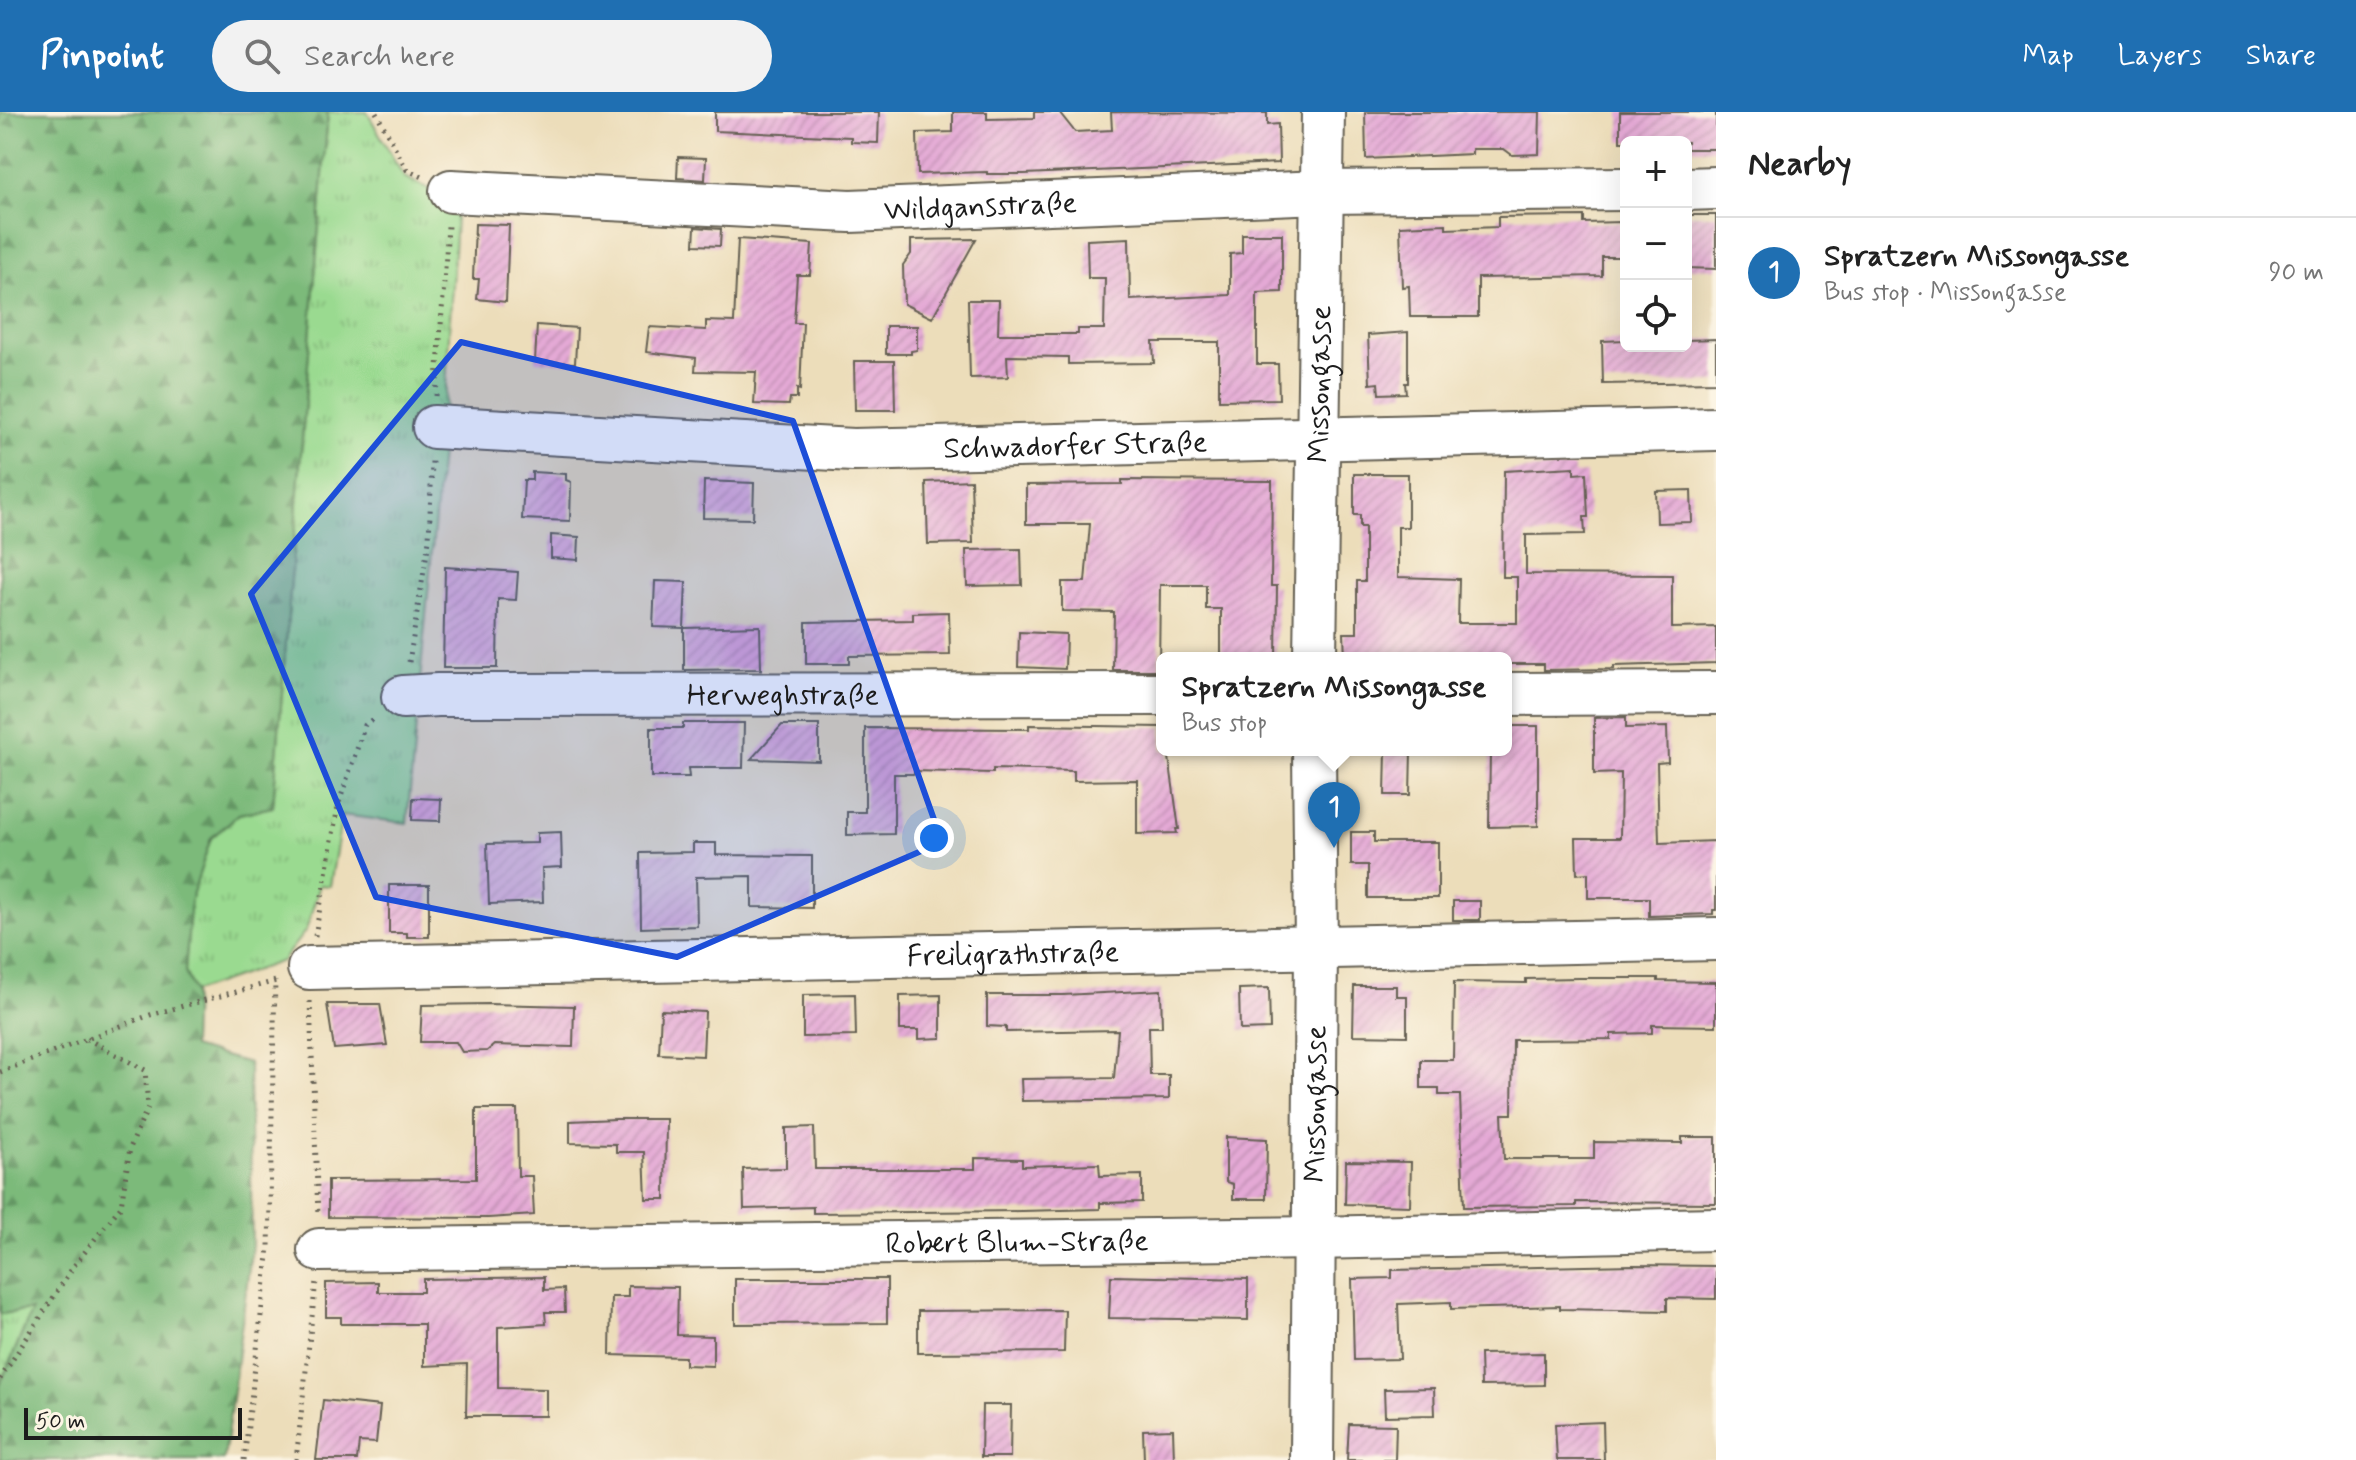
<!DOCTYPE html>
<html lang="en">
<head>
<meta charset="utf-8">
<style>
  :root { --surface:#fff; --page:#f2f2f2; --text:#222; --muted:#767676; --line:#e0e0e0; --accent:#1f6fb2 }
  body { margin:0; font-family:Mynerve,sans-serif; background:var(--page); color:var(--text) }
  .controls { position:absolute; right:24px; top:24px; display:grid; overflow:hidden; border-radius:12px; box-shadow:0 8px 32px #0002 }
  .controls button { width:72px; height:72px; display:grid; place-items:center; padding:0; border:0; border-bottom:2px solid var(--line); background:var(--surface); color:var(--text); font:40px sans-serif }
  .scale { position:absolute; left:24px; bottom:20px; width:218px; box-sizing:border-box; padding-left:8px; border:4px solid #1c1c1c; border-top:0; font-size:22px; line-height:28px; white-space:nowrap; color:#1c1c1c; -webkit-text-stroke:6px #fcf5e5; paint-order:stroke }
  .you { position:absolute; left:934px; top:726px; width:28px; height:28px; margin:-20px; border:6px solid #fff; border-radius:50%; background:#1a73e8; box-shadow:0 0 0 12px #1a73e833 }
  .badge { display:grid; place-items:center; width:52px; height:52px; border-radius:50%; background:var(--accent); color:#fff; font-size:26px; font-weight:700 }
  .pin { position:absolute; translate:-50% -66px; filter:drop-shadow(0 2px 4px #0008) }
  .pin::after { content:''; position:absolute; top:42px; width:28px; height:24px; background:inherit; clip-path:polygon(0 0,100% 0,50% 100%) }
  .popup { position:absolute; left:1156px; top:540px; width:356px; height:104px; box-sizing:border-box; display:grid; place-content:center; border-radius:12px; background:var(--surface); filter:drop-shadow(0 2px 6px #0005); font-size:26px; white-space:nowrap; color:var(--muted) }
  .popup b { font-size:30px; color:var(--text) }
  .popup::after { content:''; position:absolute; left:50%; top:100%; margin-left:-16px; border:16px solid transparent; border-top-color:var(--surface) }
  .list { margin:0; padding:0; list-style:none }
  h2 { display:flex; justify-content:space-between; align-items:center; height:104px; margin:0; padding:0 32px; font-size:34px }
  h2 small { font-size:26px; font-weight:400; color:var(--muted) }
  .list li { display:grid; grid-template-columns:52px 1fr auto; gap:24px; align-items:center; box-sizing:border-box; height:112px; padding:0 32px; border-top:2px solid var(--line) }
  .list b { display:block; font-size:30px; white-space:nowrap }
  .list p { margin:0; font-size:26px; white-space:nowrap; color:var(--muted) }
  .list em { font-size:26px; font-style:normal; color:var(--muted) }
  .icon { flex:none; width:44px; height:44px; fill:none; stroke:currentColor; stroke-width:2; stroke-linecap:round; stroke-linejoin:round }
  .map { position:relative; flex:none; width:1716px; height:1348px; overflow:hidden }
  header { display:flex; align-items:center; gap:48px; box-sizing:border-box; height:112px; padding:0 40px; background:var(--accent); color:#fff }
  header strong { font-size:38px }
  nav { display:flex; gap:44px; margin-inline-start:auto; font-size:28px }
  .search { width:560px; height:72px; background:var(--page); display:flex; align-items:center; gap:20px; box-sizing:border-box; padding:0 28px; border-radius:44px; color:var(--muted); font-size:30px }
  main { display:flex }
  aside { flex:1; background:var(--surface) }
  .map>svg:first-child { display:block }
</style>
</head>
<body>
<header>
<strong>Pinpoint</strong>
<div class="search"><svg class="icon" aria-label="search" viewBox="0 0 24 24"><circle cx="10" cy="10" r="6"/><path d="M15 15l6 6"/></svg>Search here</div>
<nav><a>Map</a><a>Layers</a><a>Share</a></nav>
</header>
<main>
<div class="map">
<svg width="1716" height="1348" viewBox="0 0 1716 1348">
  <defs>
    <pattern id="grass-tufts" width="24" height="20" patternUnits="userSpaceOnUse" patternTransform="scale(2)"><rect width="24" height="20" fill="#9ada90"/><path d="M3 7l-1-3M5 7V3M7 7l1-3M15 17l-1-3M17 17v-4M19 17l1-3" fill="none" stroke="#84ba7c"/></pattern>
    <pattern id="forest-firs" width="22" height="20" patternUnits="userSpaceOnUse" patternTransform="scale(2)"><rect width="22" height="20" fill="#7bba7a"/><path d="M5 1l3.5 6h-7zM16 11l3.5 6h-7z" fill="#649663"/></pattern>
    <pattern id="building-hatch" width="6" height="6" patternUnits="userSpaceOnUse" patternTransform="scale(2)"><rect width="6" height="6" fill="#e4a9d5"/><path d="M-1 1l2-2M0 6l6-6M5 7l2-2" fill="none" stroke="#c391b6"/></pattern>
  </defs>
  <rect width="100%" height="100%" fill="#fcf5e5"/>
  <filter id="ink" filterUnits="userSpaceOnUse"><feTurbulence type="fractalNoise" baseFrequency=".0125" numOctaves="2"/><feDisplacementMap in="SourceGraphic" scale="16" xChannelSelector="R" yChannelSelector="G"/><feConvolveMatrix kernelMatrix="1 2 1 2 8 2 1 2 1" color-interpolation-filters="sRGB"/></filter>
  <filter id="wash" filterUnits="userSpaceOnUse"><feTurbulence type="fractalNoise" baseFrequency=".006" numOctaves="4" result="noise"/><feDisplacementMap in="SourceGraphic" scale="32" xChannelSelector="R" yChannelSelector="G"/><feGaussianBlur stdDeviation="1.8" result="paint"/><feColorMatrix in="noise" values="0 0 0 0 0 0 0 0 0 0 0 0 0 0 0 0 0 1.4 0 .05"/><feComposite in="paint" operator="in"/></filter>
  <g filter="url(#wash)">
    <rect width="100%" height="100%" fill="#ecddba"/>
    <path fill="url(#grass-tufts)" stroke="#5b7b56" stroke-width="2" d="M 328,0 L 367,0 L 404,65 L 457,90 L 444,307 L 407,711 L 342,703 L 330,774 L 320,773 L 306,818 L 282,849 L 194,880 L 185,860 L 190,787 L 211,726 L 239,702 L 273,695 Z
      M 33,1198 L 0,1273 L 0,1202 Z"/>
    <path fill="url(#forest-firs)" stroke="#4c6b4b" stroke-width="2" d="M 0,0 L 328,0 L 273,695 L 239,702 L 211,726 L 191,787 L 185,860 L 194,880 L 192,935 L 249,951 L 252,1133 L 224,1348 L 0,1348 L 0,1273 L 32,1198 L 0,1202 Z"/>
    <g id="blocks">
      <path fill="url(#building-hatch)" d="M 715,0 L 879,0 L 878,31 L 851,30 L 851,25 L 715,19 Z
        M 953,0 L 987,0 L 987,7 L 1034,6 L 1034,0 L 1059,0 L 1075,20 L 1112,18 L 1111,0 L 1267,1 L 1267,13 L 1278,12 L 1279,51 L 1024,62 L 987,62 L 987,60 L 918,62 L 917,21 L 953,20 Z
        M 1365,0 L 1540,0 L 1539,42 L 1512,43 L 1504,37 L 1472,37 L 1472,42 L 1366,47 Z
        M 1620,0 L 1716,0 L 1716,37 L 1687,37 L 1687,30 L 1620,30 Z
        M 678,45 L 706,46 L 705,68 L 677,66 Z
        M 1686,103 L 1716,103 L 1716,157 L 1686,156 Z
        M 1584,104 L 1584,111 L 1621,110 L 1621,145 L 1602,145 L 1602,164 L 1478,166 L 1478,205 L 1410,205 L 1409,174 L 1402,175 L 1400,114 L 1446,112 L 1446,117 L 1498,115 L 1498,105 Z
        M 475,112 L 509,113 L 506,190 L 477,187 L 479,167 L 473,167 Z
        M 695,115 L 721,117 L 720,134 L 694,133 Z
        M 1242,122 L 1282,122 L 1282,180 L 1257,181 L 1257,252 L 1278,252 L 1279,287 L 1219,288 L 1219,230 L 1153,230 L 1154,251 L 1068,252 L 1068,245 L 1007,244 L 1008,265 L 970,266 L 968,188 L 999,188 L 998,222 L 1078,222 L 1078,217 L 1104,217 L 1105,166 L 1088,166 L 1087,128 L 1129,126 L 1130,188 L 1230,183 L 1230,142 L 1242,141 Z
        M 738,127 L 812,132 L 810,163 L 797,163 L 794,211 L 803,211 L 800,278 L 797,277 L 797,286 L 790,286 L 789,293 L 754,292 L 756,260 L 695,259 L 696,246 L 646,240 L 649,215 L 706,218 L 706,209 L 734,210 Z
        M 976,127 L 932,206 L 904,192 L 903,153 L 911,142 L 911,128 Z
        M 537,213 L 577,216 L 575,251 L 535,249 Z
        M 886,214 L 917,214 L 917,238 L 911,239 L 911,242 L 886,242 Z
        M 1408,220 L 1408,271 L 1405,271 L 1406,281 L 1379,282 L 1378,271 L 1370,272 L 1368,223 Z
        M 1716,227 L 1716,270 L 1603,272 L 1602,229 L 1626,228 L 1626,234 L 1686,234 L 1686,228 Z
        M 854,249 L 894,249 L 895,298 L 855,298 Z
        M 1574,355 L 1574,362 L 1586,361 L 1588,405 L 1584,405 L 1585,422 L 1526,423 L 1526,462 L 1672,463 L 1672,516 L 1716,515 L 1716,551 L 1614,554 L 1614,557 L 1544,558 L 1544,552 L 1506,552 L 1506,546 L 1345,546 L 1344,521 L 1357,521 L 1357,469 L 1365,469 L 1365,415 L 1360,415 L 1360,403 L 1354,403 L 1354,362 L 1408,362 L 1408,415 L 1398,415 L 1398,465 L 1459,467 L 1458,511 L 1517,511 L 1517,465 L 1503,465 L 1504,359 Z
        M 532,360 L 566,362 L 566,368 L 571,370 L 570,409 L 522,407 L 524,368 L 532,368 Z
        M 971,368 L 973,431 L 928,432 L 926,370 Z
        M 1122,368 L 1272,369 L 1271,474 L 1277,474 L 1276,546 L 1221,546 L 1221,497 L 1206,497 L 1206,473 L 1160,473 L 1159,558 L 1113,558 L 1114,500 L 1062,499 L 1062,470 L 1085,470 L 1090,412 L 1026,412 L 1026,373 L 1122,372 Z
        M 704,369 L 754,371 L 753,407 L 703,406 Z
        M 1691,378 L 1692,410 L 1657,411 L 1656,379 Z
        M 551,423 L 579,425 L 578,448 L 551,446 Z
        M 1021,437 L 1022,473 L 967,474 L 966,438 Z
        M 445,455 L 518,460 L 516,488 L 498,487 L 497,556 L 443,556 Z
        M 655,469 L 686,470 L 684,516 L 653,515 Z
        M 949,500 L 950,543 L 849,544 L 849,552 L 806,552 L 806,510 L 913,508 L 913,501 Z
        M 760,514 L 761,557 L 684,558 L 684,516 Z
        M 1019,520 L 1066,522 L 1065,557 L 1018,555 Z
        M 1626,605 L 1626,616 L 1667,615 L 1668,650 L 1657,651 L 1659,731 L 1716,729 L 1716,798 L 1713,798 L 1713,802 L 1649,804 L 1649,786 L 1588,786 L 1588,761 L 1577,762 L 1576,726 L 1620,726 L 1621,661 L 1594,662 L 1594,606 Z
        M 683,611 L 744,611 L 743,656 L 688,656 L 689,665 L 651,665 L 651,616 L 683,616 Z
        M 782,613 L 819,613 L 819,649 L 751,647 Z
        M 1029,613 L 1162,615 L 1162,638 L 1168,638 L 1179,717 L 1176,717 L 1177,721 L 1137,722 L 1137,668 L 1074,669 L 1074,659 L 993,657 L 993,661 L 914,659 L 914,662 L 894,662 L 894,722 L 847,723 L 847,700 L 865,700 L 865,616 L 1029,617 Z
        M 1506,614 L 1538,614 L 1538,714 L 1489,715 L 1490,638 L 1506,638 Z
        M 1386,638 L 1411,638 L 1410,683 L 1385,683 Z
        M 413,686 L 441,687 L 440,709 L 412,708 Z
        M 561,720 L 562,755 L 542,756 L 543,790 L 489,792 L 487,732 L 537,731 L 537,721 Z
        M 1351,720 L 1374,720 L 1374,730 L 1438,730 L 1438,786 L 1368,786 L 1368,753 L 1351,753 Z
        M 693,731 L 716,731 L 716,743 L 812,744 L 812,796 L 752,795 L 752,764 L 696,765 L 697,814 L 641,816 L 640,741 L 693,740 Z
        M 389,773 L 429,773 L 429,825 L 407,825 L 407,821 L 389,821 Z
        M 1453,789 L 1480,789 L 1480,808 L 1453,808 Z
        M 1579,866 L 1658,866 L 1658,869 L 1716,870 L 1716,914 L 1652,913 L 1652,921 L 1611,922 L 1611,927 L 1513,928 L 1512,1002 L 1502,1002 L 1504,1047 L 1594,1047 L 1594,1030 L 1682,1031 L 1682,1025 L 1716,1025 L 1716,1091 L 1576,1090 L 1576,1094 L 1464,1095 L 1460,983 L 1439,983 L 1439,976 L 1421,976 L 1421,948 L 1453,948 L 1454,870 L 1526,871 L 1526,867 Z
        M 1354,874 L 1396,874 L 1396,884 L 1407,884 L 1407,924 L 1353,923 Z
        M 1269,876 L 1270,917 L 1240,918 L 1239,877 Z
        M 1161,878 L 1162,915 L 1149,915 L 1150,963 L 1169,963 L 1169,987 L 1022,989 L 1021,967 L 1114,966 L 1118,918 L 1006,920 L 1006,915 L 987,914 L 987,883 L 1063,883 Z
        M 855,882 L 856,924 L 803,925 L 803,883 Z
        M 941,883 L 941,926 L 919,927 L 919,918 L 900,918 L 900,884 Z
        M 327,892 L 380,892 L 387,933 L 334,937 Z
        M 489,892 L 574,894 L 573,935 L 494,933 L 487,939 L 462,940 L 456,930 L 420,930 L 422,893 Z
        M 661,898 L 705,900 L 703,944 L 659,942 Z
        M 476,997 L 517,997 L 518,1064 L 532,1064 L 534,1103 L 488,1106 L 328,1105 L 328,1068 L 476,1067 Z
        M 616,1007 L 666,1007 L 665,1087 L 646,1087 L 644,1040 L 616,1040 L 616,1032 L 570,1031 L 570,1009 Z
        M 814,1015 L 815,1057 L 975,1057 L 975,1046 L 1022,1047 L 1022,1054 L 1099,1052 L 1100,1064 L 1142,1063 L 1142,1090 L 1100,1091 L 1100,1097 L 1022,1099 L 813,1101 L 813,1095 L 744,1097 L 743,1057 L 786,1056 L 786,1016 Z
        M 1226,1025 L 1267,1027 L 1266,1087 L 1233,1087 L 1233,1072 L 1226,1070 Z
        M 1346,1049 L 1411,1050 L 1410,1094 L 1345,1092 Z
        M 1633,1153 L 1716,1154 L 1716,1187 L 1667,1186 L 1667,1199 L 1560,1197 L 1560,1194 L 1451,1197 L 1451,1190 L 1398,1192 L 1400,1247 L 1354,1248 L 1352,1167 L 1392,1166 L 1392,1158 Z
        M 1111,1164 L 1248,1167 L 1248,1208 L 1109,1206 Z
        M 544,1165 L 544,1178 L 564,1177 L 565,1200 L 545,1200 L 546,1212 L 498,1215 L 498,1276 L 546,1277 L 546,1304 L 466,1304 L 467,1252 L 424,1254 L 424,1212 L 341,1212 L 341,1205 L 326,1205 L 326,1171 L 378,1170 L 378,1180 L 423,1180 L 423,1167 Z
        M 735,1167 L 887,1167 L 887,1211 L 735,1212 Z
        M 628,1174 L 678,1175 L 677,1223 L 713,1224 L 713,1254 L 685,1253 L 685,1245 L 610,1243 L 611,1185 L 628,1185 Z
        M 1065,1198 L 1064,1240 L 918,1241 L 918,1199 Z
        M 1544,1241 L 1544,1273 L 1481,1274 L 1480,1242 Z
        M 1434,1276 L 1435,1303 L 1385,1304 L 1384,1277 Z
        M 323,1288 L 380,1294 L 376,1331 L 359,1330 L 357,1348 L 316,1348 Z
        M 982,1293 L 1011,1293 L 1010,1345 L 981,1345 Z
        M 1603,1310 L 1604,1348 L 1557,1348 L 1555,1312 Z
        M 1349,1312 L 1396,1313 L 1395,1348 L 1347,1348 Z
        M 1173,1317 L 1174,1348 L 1144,1348 L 1143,1318 Z"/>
    </g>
  </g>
  <g filter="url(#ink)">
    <use href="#blocks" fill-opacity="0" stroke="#656053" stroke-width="2"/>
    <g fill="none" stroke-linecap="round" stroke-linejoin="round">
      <defs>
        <g id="minor">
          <path d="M 1686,77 L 1716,76"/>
          <path id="s1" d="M 451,79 L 850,99 L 1321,80 L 1626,77"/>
          <path id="s2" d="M 434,315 L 853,338 L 1716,317"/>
          <path id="s3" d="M 1315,546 L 1323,0"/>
          <path d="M 1506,582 L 1716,581"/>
          <path id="s4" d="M 403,585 L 438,583 L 1162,582"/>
          <path id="s5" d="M 309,856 L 1716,827"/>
          <path id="s6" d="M 319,1138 L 1315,1126 L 1716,1117"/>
          <path id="s7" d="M 1312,1348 L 1316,835 L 1314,638"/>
        </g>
      </defs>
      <use href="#minor" stroke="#656053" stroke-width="46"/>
      <path stroke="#656053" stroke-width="5" stroke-dasharray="2 6" stroke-linecap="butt" d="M 376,0 L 407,58 L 423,65
        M 436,284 L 448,114
        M 409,550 L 429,428 L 432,349
        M 315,824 L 338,694 L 365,613 L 375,605
        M 310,889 L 318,1103
        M 0,960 L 150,903 L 276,869
        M 0,1267 L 73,1155 L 121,1094 L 130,1036 L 148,995 L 145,958 L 87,927
        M 244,1348 L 269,1135 L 275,869
        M 296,1348 L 316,1169"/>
      <use href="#minor" stroke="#fff" stroke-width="42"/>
    </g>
  </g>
  <path fill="#1d4ed8" fill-opacity="0.2" stroke="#1d4ed8" stroke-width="6" stroke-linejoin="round" d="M 461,230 L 793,309 L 942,730 L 677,845 L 376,785 L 251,482 Z"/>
  <g text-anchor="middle" stroke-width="6" stroke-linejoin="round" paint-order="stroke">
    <g font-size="30" fill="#1c1c1c" stroke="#fcf5e5">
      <text dy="10" stroke="none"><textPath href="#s1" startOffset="530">Wildgansstraße</textPath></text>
      <text dy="10" stroke="none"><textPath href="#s3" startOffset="274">Missongasse</textPath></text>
      <text dy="10" stroke="none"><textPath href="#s2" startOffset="642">Schwadorfer Straße</textPath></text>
      <text dy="10" stroke="none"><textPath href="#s4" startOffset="380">Herweghstraße</textPath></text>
      <text dy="10" stroke="none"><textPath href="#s5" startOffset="704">Freiligrathstraße</textPath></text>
      <text dy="10" stroke="none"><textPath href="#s7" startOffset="356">Missongasse</textPath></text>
      <text dy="10" stroke="none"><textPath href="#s6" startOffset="698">Robert Blum-Straße</textPath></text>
    </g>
  </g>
</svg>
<div class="controls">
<button>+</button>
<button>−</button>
<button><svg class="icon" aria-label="locate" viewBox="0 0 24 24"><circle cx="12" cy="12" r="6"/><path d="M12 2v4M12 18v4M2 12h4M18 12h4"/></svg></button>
</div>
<div class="scale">50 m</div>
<div class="you"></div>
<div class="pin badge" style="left:1334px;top:736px">1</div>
<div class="popup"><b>Spratzern Missongasse</b>Bus stop</div>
</div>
<aside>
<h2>Nearby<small></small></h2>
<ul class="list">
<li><span class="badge">1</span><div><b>Spratzern Missongasse</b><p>Bus stop · Missongasse</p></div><em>90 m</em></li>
</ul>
</aside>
</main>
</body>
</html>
